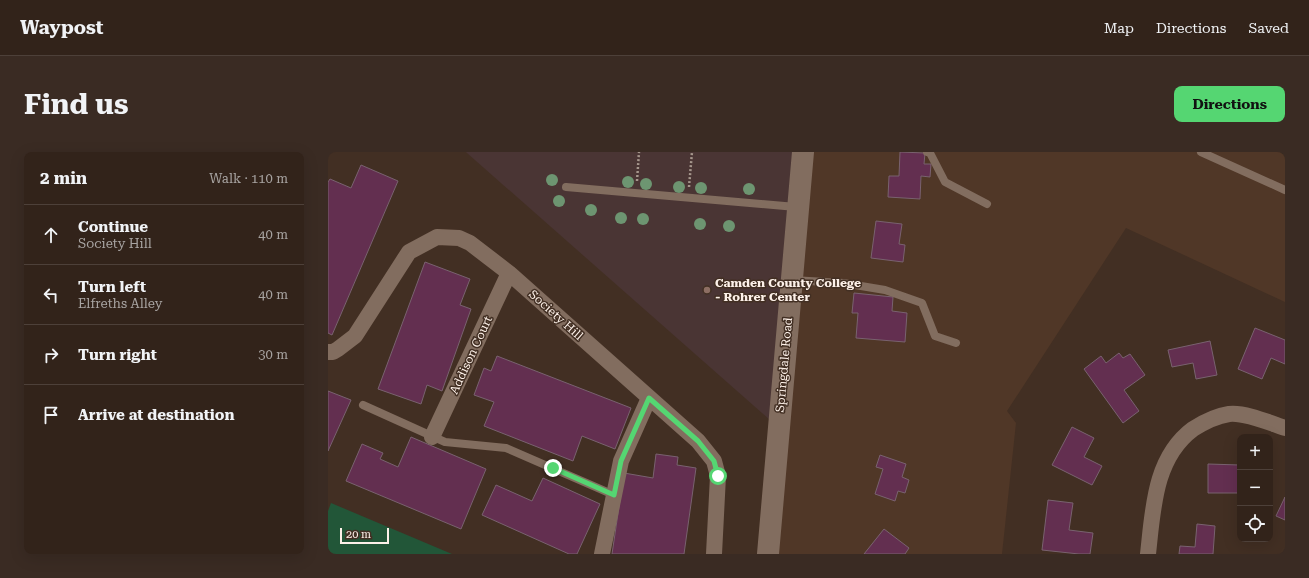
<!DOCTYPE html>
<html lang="en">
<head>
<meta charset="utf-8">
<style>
  :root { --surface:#32231a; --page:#3a2b23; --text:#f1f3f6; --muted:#a8a4a2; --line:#4d4039; --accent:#55d672 }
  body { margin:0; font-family:"Roboto Serif",serif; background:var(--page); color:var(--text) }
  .controls { position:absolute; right:12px; bottom:12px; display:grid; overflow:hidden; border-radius:8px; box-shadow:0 4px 16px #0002 }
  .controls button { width:36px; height:36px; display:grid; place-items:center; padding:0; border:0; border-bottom:1px solid var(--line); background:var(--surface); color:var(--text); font:20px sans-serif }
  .scale { position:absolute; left:12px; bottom:10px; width:49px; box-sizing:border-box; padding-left:4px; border:2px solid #fdf1e9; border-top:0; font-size:11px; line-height:14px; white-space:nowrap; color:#fdf1e9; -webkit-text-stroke:3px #422f23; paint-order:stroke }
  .stop { position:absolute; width:12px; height:12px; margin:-9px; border:3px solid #55d672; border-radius:50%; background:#fff }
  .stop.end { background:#55d672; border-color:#fff; box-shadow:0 1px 4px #0008 }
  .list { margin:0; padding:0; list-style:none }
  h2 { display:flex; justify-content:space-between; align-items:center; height:52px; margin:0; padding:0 16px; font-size:17px }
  h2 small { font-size:13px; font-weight:400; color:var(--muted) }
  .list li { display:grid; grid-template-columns:26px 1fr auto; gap:12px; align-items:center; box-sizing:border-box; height:60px; padding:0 16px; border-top:1px solid var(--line) }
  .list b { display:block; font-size:15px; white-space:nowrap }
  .list p { margin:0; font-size:13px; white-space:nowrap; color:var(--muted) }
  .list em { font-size:13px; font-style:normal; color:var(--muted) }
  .icon { flex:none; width:22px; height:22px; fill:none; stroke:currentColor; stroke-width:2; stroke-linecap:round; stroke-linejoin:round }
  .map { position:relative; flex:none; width:957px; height:402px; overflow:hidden; border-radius:8px }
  header { display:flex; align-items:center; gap:24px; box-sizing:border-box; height:56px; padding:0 20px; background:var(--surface); border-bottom:1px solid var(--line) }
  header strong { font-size:19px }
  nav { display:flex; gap:22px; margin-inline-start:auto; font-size:14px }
  .intro { display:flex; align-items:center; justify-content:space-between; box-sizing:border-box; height:96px; padding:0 24px }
  h1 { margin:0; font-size:28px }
  .button { padding:10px 18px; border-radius:8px; background:var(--accent); color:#111; font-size:14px; font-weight:700 }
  main { display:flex; gap:24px; padding:0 24px }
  aside { flex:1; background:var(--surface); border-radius:8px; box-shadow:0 4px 16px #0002 }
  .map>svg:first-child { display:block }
</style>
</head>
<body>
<header>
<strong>Waypost</strong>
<nav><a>Map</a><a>Directions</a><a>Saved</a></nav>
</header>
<div class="intro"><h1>Find us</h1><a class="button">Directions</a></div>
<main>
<aside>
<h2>2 min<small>Walk · 110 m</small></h2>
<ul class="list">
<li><svg class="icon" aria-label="ahead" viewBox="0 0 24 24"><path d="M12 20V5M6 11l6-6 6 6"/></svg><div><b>Continue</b><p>Society Hill</p></div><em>40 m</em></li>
<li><svg class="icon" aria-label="left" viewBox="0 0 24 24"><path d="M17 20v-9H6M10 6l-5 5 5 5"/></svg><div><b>Turn left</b><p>Elfreths Alley</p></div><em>40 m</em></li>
<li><svg class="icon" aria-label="right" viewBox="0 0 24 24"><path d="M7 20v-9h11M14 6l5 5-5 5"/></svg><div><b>Turn right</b></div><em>30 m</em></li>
<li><svg class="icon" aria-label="arrive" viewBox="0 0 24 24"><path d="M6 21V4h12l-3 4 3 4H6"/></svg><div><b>Arrive at destination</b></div></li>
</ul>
</aside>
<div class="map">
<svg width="957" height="402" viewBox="0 0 957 402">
  <rect width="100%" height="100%" fill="#422f23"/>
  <path fill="#503727" d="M 475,0 L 957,0 L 957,150 L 798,76 L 679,259 L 688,271 L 674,402 L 440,402 Z"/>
  <path fill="#4a3534" d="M 138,0 L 475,0 L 450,275 L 139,1 Z"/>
  <path fill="#225638" d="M 3,351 L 124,402 L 0,402 L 0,359 Z"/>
  <path fill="#632f50" stroke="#79626f" d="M 572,0 L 597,1 L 596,12 L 603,12 L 602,25 L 593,24 L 592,47 L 560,45 L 561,24 L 571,24 Z
    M 33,13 L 70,29 L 4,183 L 0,181 L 0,30 L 2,27 L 23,36 Z
    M 548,69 L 574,72 L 571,92 L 577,93 L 575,110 L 543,106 Z
    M 97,110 L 142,127 L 132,153 L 143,157 L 114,239 L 99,233 L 93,252 L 50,237 Z
    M 526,141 L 565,145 L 564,159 L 579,161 L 577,190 L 528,186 L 530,161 L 524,161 Z
    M 927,176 L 957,188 L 957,212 L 943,206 L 934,227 L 910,217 Z
    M 882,189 L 889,223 L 868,227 L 865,211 L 844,215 L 840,198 Z
    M 791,201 L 795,206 L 802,202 L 817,223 L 796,238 L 811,259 L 795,271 L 756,217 L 773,204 L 778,211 Z
    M 169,204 L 303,256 L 287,297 L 254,284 L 245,309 L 156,274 L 166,250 L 146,243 L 156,216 L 163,219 Z
    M 0,239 L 23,248 L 0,299 Z
    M 744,275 L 766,286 L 756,305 L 774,314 L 764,333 L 724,313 Z
    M 83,285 L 158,317 L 133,377 L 18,329 L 34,292 L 55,301 L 52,307 L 70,315 Z
    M 328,302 L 350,305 L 349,313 L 368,316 L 356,402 L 284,402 L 296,321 L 325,326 Z
    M 552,303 L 578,312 L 574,325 L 581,328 L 577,341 L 570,339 L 567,349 L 547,342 L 555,317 L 548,315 Z
    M 880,312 L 912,313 L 912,341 L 880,341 Z
    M 215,326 L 272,352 L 249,402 L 241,402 L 154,363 L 168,333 L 204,349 Z
    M 957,345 L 957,368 L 948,364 Z
    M 720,348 L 745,351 L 741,378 L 765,381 L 762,402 L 751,402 L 714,398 Z
    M 869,372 L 887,374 L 885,402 L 851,402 L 852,394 L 867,395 Z
    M 556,377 L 581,396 L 577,402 L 536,402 Z"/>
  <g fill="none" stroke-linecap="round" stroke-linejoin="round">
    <path stroke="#a5968c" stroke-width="2.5" stroke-dasharray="2 2" stroke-linecap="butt" d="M 309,29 L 311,0
      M 361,35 L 364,0"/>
    <path stroke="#826d5f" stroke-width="8" d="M 599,0 L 602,1 L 617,30 L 659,52
      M 873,0 L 957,38
      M 238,35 L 468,55
      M 464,128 L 515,131 L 557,138 L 594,151 L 607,184 L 628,191
      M 35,253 L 117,290 L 178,296 L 286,343"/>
    <path stroke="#826d5f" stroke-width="16" d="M 0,200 L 5,200 L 10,197 L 27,184 L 81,100 L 109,85 L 131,86 L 142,91 L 181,121 L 370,289 L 386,309 L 390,324 L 386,402
      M 104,285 L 181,121
      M 274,402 L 293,309 L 321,246
      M 820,402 C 825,358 826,306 865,277 C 876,270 888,264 901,262 C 917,260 942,271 957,276"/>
    <path stroke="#826d5f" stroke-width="22" d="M 440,402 L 475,0"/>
  </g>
  <g fill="#6d9571">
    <circle cx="224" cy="28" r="6"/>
    <circle cx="300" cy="30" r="6"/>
    <circle cx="318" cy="32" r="6"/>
    <circle cx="351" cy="35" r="6"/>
    <circle cx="373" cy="36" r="6"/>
    <circle cx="421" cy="37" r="6"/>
    <circle cx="231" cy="49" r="6"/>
    <circle cx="263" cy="58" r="6"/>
    <circle cx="293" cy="66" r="6"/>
    <circle cx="315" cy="67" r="6"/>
    <circle cx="372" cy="72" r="6"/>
    <circle cx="401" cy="74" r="6"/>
  </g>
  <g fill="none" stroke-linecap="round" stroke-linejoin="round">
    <path stroke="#55d672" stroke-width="5" d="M 225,316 L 286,343 L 293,309 L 321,246 L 370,289 L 386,309 L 390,324"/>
  </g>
  <circle fill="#8d6e63" stroke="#422f23" stroke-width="1.5" cx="379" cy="138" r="4"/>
  <g text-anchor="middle" stroke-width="3" stroke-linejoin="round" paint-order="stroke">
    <g font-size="12" font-weight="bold" fill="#fdf1e9" stroke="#422f23" text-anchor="start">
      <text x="387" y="135">Camden County College<tspan x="387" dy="14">- Rohrer Center</tspan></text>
    </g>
    <g font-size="12" fill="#fdf1e9" stroke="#422f23">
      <text transform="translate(228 163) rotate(42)" y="4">Society Hill</text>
      <text transform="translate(143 203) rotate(-65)" y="4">Addison Court</text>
      <text transform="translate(456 213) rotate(-85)" y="4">Springdale Road</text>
    </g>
  </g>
</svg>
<div class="controls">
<button>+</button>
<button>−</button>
<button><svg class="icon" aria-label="locate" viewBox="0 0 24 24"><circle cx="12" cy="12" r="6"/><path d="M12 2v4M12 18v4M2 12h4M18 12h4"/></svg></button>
</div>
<div class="scale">20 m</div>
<div class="stop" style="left:390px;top:324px"></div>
<div class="stop end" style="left:225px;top:316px"></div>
</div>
</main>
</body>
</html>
